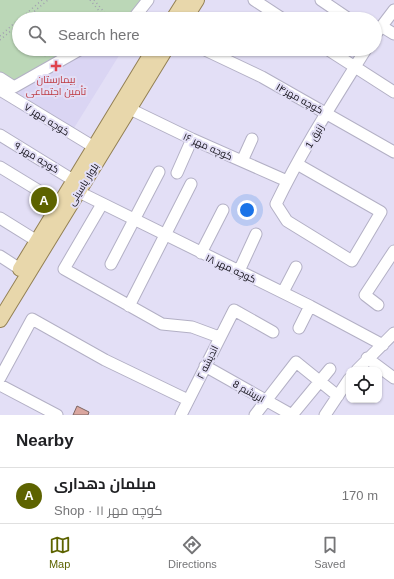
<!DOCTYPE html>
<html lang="en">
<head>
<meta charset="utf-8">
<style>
  :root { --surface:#fff; --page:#f2f2f2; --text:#202124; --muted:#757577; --line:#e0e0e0; --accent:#5d6300 }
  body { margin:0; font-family:Helvetica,Cairo,sans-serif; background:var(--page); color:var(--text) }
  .controls { position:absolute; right:12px; bottom:12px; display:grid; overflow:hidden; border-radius:8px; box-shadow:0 1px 3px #0004 }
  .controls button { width:36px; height:36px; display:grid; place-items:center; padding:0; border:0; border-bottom:1px solid var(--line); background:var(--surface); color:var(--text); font:20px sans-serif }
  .you { position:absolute; left:247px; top:210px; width:14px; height:14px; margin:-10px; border:3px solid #fff; border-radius:50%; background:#1a73e8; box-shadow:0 0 0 6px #1a73e833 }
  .badge { display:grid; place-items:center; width:26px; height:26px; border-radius:50%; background:var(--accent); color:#fff; font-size:13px; font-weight:700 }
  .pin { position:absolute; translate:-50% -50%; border:2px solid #fff; box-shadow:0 1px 4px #0006 }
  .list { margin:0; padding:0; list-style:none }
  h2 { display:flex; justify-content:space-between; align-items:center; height:52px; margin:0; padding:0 16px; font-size:17px }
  h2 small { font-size:13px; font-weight:400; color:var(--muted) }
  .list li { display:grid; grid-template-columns:26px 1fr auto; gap:12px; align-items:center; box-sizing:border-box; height:56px; padding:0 16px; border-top:1px solid var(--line) }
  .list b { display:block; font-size:15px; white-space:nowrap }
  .list p { margin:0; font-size:13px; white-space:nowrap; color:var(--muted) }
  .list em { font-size:13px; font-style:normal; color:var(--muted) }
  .icon { flex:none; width:22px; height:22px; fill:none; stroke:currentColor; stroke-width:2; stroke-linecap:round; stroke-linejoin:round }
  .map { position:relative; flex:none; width:394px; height:415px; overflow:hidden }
  .search { position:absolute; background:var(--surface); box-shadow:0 1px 3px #0004; left:12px; right:12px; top:12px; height:44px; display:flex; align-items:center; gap:10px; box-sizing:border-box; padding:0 14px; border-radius:22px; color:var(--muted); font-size:15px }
  .sheet { height:108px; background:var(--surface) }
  nav { display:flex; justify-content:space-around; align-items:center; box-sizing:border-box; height:56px; border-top:1px solid var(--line); background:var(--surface); font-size:11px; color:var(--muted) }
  nav a { display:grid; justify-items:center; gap:2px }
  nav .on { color:var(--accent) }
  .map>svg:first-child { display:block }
</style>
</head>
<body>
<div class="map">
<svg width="394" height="415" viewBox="0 0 394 415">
  <rect width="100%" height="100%" fill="#e3dff6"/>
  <path fill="#dad5f3" d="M 0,0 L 154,0 L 142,19 L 19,19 L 19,49 L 123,49 L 74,128 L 0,82 Z"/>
  <path fill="#bbd7b7" d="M 0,0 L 144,0 L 128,19 L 19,19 L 19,49 L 73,49 L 15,81 L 0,74 Z"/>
  <path fill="#daa69f" stroke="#7d6562" d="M 77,406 L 89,412 L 88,415 L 73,415 Z"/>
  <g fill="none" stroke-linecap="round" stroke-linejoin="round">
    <defs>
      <path id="minor" d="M 254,0 L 283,19
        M 321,0 L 349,19
        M 133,19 L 148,0
        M 381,26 L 394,34
        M 375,35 L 394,10
        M 203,49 L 262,77 L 394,152
        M 327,49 L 394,92
        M 0,78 L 14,87 L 81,49
        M 0,90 L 94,147
        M 130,109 L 192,139 L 287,181
        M 0,135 L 73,180
        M 242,161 L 252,139
        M 297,164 L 381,212 L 352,261 L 287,221 L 276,204 C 302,150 335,99 366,49
        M 0,167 L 59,203
        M 177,173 L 192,139
        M 79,192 L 310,306 L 383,345
        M 102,204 L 64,269 L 162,324 L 192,327 L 219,337
        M 0,218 L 37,241
        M 201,253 L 223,210
        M 0,256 L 20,269
        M 111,264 L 159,172
        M 239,271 L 256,234
        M 283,292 L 296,267
        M 378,305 L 365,295 L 394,251
        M 129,306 L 191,184
        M 299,328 L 310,306
        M 367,358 L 394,378
        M 205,366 L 292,415
        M 357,370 L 394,333
        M 0,378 L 32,319 L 105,360 L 188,400
        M 0,385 L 57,415
        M 181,415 L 234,310 L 273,332
        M 255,415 L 296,362 L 338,396
        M 292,415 L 330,369
        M 325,415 L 349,379"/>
      <path id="major" d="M 173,19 L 185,0
        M 185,19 L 197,0
        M 20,269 L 154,49
        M 0,320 L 166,49"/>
    </defs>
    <use href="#minor" stroke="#b3b0c5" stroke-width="13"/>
    <use href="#major" stroke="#938054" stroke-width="16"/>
    <path stroke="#a19eb0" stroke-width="1.5" stroke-dasharray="1 3" stroke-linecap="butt" d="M 90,0 L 106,19
      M 94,0 L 110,19
      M 20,19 L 42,0
      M 25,19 L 48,0
      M 0,36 L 19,19
      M 0,40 L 19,24
      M 40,49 L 47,58
      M 44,49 L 51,57"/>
    <use href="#minor" stroke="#fff" stroke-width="11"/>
    <use href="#major" stroke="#e8d7ab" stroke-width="14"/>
  </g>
  <path fill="#e0444e" stroke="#e3dff6" stroke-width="1.5" d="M54 60h4v4h4v4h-4v4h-4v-4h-4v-4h4z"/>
  <g text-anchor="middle" stroke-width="4" stroke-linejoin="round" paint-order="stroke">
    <g font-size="10" fill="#be3a42" stroke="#e3dff6">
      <text x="56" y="83">بیمارستان<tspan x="56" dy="12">تأمین اجتماعی</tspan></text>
    </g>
    <g font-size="10" fill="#14121a" stroke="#e3dff6">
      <text transform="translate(300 98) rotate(29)" y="4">کوچه مهر۱۴</text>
      <text transform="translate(47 119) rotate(32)" y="4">کوچه مهر ۷</text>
      <text transform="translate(314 136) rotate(-59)" y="4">زنبق 1</text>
      <text transform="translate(208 146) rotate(24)" y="4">کوچه مهر ۱۶</text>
      <text transform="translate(37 157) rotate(31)" y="4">کوچه مهر ۹</text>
      <text transform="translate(83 184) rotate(-58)" y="4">بلوار یاسینی</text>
      <text transform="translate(231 268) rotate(25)" y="4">کوچه مهر ۱۸</text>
      <text transform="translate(207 362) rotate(-64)" y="4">اندیشه ۲</text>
      <text transform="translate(249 391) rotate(29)" y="4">ابریشم 8</text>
    </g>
  </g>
</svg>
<div class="controls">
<button><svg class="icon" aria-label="locate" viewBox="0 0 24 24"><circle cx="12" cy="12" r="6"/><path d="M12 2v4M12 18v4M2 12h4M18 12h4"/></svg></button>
</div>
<div class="you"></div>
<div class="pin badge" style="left:44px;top:200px">A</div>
<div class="search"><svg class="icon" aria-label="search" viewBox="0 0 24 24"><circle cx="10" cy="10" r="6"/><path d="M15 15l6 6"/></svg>Search here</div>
</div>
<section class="sheet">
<h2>Nearby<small></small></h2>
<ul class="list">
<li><span class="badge">A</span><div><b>مبلمان دهداری</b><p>Shop · کوچه مهر ۱۱</p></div><em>170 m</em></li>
</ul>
</section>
<nav>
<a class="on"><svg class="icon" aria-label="map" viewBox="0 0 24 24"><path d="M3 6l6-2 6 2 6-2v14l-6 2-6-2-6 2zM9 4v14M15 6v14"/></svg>Map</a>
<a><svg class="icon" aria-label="directions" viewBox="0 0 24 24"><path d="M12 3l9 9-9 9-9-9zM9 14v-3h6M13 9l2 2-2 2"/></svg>Directions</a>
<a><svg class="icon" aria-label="saved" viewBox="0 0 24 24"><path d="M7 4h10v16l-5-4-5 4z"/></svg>Saved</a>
</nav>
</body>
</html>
